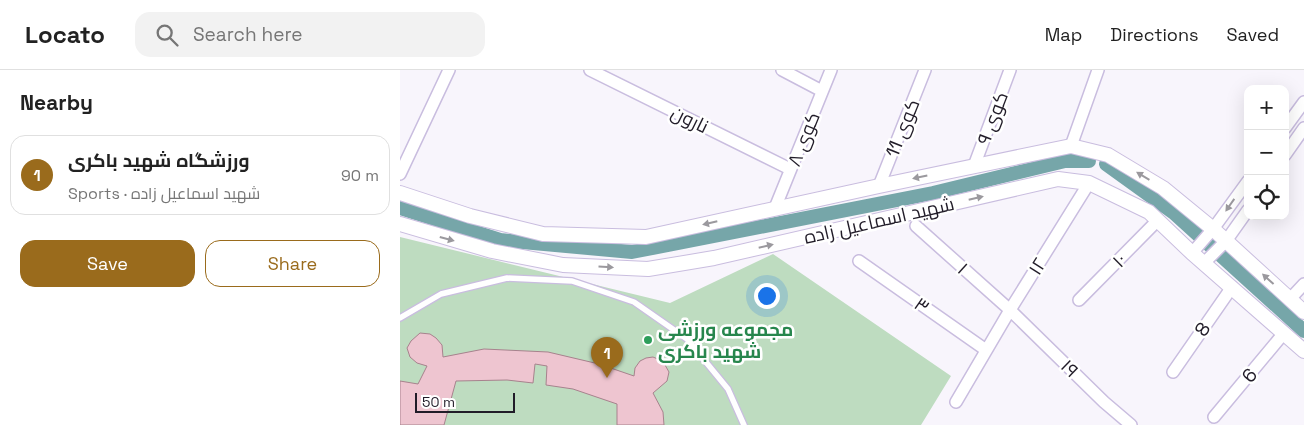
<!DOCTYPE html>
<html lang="en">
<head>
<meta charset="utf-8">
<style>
  :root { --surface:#fff; --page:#f2f2f2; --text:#222; --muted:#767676; --line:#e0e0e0; --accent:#9a6b1c }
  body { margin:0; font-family:"Space Grotesk",Cairo,sans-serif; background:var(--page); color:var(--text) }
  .controls { position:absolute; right:15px; top:15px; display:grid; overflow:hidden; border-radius:10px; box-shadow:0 5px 20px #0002 }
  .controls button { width:45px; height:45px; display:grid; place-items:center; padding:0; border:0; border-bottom:1px solid var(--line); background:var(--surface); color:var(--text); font:25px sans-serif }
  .scale { position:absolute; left:15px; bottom:12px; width:100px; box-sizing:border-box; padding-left:5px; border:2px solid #211c28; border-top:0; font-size:14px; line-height:18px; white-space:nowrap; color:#211c28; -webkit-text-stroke:4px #fff; paint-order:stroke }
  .you { position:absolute; left:366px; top:225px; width:18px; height:18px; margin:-12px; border:4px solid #fff; border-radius:50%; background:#1a73e8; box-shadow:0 0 0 8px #1a73e833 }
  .badge { display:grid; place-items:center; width:32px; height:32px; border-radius:50%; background:var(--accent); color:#fff; font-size:16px; font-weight:700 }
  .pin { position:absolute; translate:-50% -41px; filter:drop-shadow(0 1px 2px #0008) }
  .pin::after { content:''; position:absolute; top:26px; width:18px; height:15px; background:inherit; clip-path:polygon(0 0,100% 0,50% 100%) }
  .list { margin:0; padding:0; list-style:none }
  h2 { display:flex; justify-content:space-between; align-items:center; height:65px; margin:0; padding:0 20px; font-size:21px }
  h2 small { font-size:16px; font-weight:400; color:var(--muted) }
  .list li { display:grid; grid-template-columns:32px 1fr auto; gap:15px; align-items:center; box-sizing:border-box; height:80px; margin:0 10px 10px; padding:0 10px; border:1px solid var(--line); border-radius:15px }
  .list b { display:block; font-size:19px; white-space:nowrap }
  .list p { margin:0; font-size:16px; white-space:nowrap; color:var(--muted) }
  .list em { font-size:16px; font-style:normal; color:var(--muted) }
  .actions { display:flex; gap:10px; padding:15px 20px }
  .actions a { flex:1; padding:11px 0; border:1px solid var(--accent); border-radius:15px; text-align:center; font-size:18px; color:var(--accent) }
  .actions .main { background:var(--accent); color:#fff }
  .icon { flex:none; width:28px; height:28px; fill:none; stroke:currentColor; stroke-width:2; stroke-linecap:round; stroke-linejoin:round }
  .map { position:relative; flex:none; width:904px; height:355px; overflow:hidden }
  header { display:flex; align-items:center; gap:30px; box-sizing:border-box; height:70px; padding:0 25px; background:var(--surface); border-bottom:1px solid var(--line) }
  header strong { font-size:24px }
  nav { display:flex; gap:28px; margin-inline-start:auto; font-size:18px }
  .search { width:350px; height:45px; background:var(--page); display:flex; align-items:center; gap:12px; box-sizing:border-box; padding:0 18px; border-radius:15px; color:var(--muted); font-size:19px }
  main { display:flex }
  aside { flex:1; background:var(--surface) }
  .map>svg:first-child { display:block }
</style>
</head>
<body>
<header>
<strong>Locato</strong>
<div class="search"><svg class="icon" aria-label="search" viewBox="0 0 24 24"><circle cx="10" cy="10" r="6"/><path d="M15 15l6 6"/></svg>Search here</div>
<nav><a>Map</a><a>Directions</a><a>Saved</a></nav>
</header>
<main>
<aside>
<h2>Nearby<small></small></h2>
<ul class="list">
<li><span class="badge">1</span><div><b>ورزشگاه شهید باکری</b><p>Sports · شهید اسماعیل زاده</p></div><em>90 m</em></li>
</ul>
<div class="actions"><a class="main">Save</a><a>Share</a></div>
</aside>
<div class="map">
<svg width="904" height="355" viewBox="0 0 904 355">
  <rect width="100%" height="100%" fill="#f8f5fc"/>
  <path fill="#bedcc0" d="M 0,167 L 270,233 L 373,184 L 551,306 L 521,355 L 0,355 Z"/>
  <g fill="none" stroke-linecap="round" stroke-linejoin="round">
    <path stroke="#76a6a9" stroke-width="14" d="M 706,94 L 774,143 L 904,261
      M 0,138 L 100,170 L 232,182 L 533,123 L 665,91 L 689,91"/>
  </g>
  <path fill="#eec5d0" stroke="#a7828d" d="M 20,263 L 30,264 L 36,268 L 42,275 L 43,287 L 84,279 L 148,282 L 199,294 L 234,306 L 235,298 L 240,291 L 246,288 L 253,287 L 260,290 L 265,295 L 269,302 L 267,311 L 253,323 L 263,342 L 264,355 L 217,355 L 217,334 L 173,319 L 146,315 L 147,296 L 135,294 L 133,313 L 107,310 L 56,311 L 44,355 L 0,355 L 0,311 L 18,314 L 27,296 L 17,293 L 10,287 L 7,278 L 11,271 Z"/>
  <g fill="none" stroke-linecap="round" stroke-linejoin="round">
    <defs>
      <path id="service" d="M 0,248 L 41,224 L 107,208 L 172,211 L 234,232 L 287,269 L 328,319 L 344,355"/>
      <path id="minor" d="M 190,0 L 390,99
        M 382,0 L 422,21
        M 885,58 L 904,32
        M 671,76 L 698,0
        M 885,85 L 904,58
        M 574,96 L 610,0
        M 0,104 L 49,0
        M 479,116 L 525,0
        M 375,138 L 431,0
        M 516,156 L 610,240 L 704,332 L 731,355
        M 792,183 L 813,159 L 848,111
        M 459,191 L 586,280
        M 804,193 L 826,171 L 848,140
        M 890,229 L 904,214
        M 679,230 L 758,150
        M 773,302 L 832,217
        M 556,332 L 610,240 L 689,113
        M 814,347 L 884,263"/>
      <path id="tertiary" d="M 0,123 L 70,146 L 143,164 L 246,167 L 479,116 L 671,76 L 708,85 L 763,118 L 813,159 L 904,242
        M 0,154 L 92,181 L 163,195 L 248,199 L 314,188 L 658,109 L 689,113 L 749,142 L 792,183 L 904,281"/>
    </defs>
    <use href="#service" stroke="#c9bddf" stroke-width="8"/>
    <use href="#minor" stroke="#c9bddf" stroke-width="14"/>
    <use href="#tertiary" stroke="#c9bddf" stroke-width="16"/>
    <use href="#service" stroke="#fff" stroke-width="5.5"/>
    <use href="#minor" stroke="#fff" stroke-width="11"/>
    <use href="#tertiary" stroke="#fff" stroke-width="14"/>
  </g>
  <defs><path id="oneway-solid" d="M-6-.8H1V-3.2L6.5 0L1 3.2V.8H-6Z" transform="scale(1.25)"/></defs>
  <g fill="#9b999e">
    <use href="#oneway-solid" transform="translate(743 106) rotate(-149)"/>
    <use href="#oneway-solid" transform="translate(520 107) rotate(168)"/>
    <use href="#oneway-solid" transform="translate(576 128) rotate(-13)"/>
    <use href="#oneway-solid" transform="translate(830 135) rotate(125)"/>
    <use href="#oneway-solid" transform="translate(310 153) rotate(167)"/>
    <use href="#oneway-solid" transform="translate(47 169) rotate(15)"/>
    <use href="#oneway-solid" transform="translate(366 176) rotate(-13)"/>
    <use href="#oneway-solid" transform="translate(206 197) rotate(3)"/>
    <use href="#oneway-solid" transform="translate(868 209) rotate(-138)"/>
  </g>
  <circle fill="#2e9e5b" stroke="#fff" stroke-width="2" cx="248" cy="270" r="5"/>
  <g text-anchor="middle" stroke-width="5" stroke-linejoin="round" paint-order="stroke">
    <g font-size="19" fill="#211c28" stroke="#fff">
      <text transform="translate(592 48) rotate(-69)" y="7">کوی ۹</text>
      <text transform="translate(290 49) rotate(26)" y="7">نارون</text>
      <text transform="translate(502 58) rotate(-68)" y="7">کوی 11</text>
      <text transform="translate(403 69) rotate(-68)" y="7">کوی ۸</text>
      <text transform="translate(479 150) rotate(-13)" y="7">شهید اسماعیل زاده</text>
      <text transform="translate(719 190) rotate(-45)" y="7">۱۰</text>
      <text transform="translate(637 196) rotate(-58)" y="7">۱۲</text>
      <text transform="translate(563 198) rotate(42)" y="7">۱</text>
      <text transform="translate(522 235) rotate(35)" y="7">۳</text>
      <text transform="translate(802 259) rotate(-56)" y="7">8</text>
      <text transform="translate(670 298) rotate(44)" y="7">۱۹</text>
      <text transform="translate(849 305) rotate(-50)" y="7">6</text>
    </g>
    <g font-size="19" font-weight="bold" fill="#27864d" stroke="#fff" text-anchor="start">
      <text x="258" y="266">مجموعه ورزشی<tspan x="258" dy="22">شهید باکری</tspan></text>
    </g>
  </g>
</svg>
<div class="controls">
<button>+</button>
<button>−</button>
<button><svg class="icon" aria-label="locate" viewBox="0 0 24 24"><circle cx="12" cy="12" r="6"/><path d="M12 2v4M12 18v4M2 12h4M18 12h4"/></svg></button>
</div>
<div class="scale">50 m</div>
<div class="you"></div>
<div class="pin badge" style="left:207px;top:308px">1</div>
</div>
</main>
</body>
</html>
